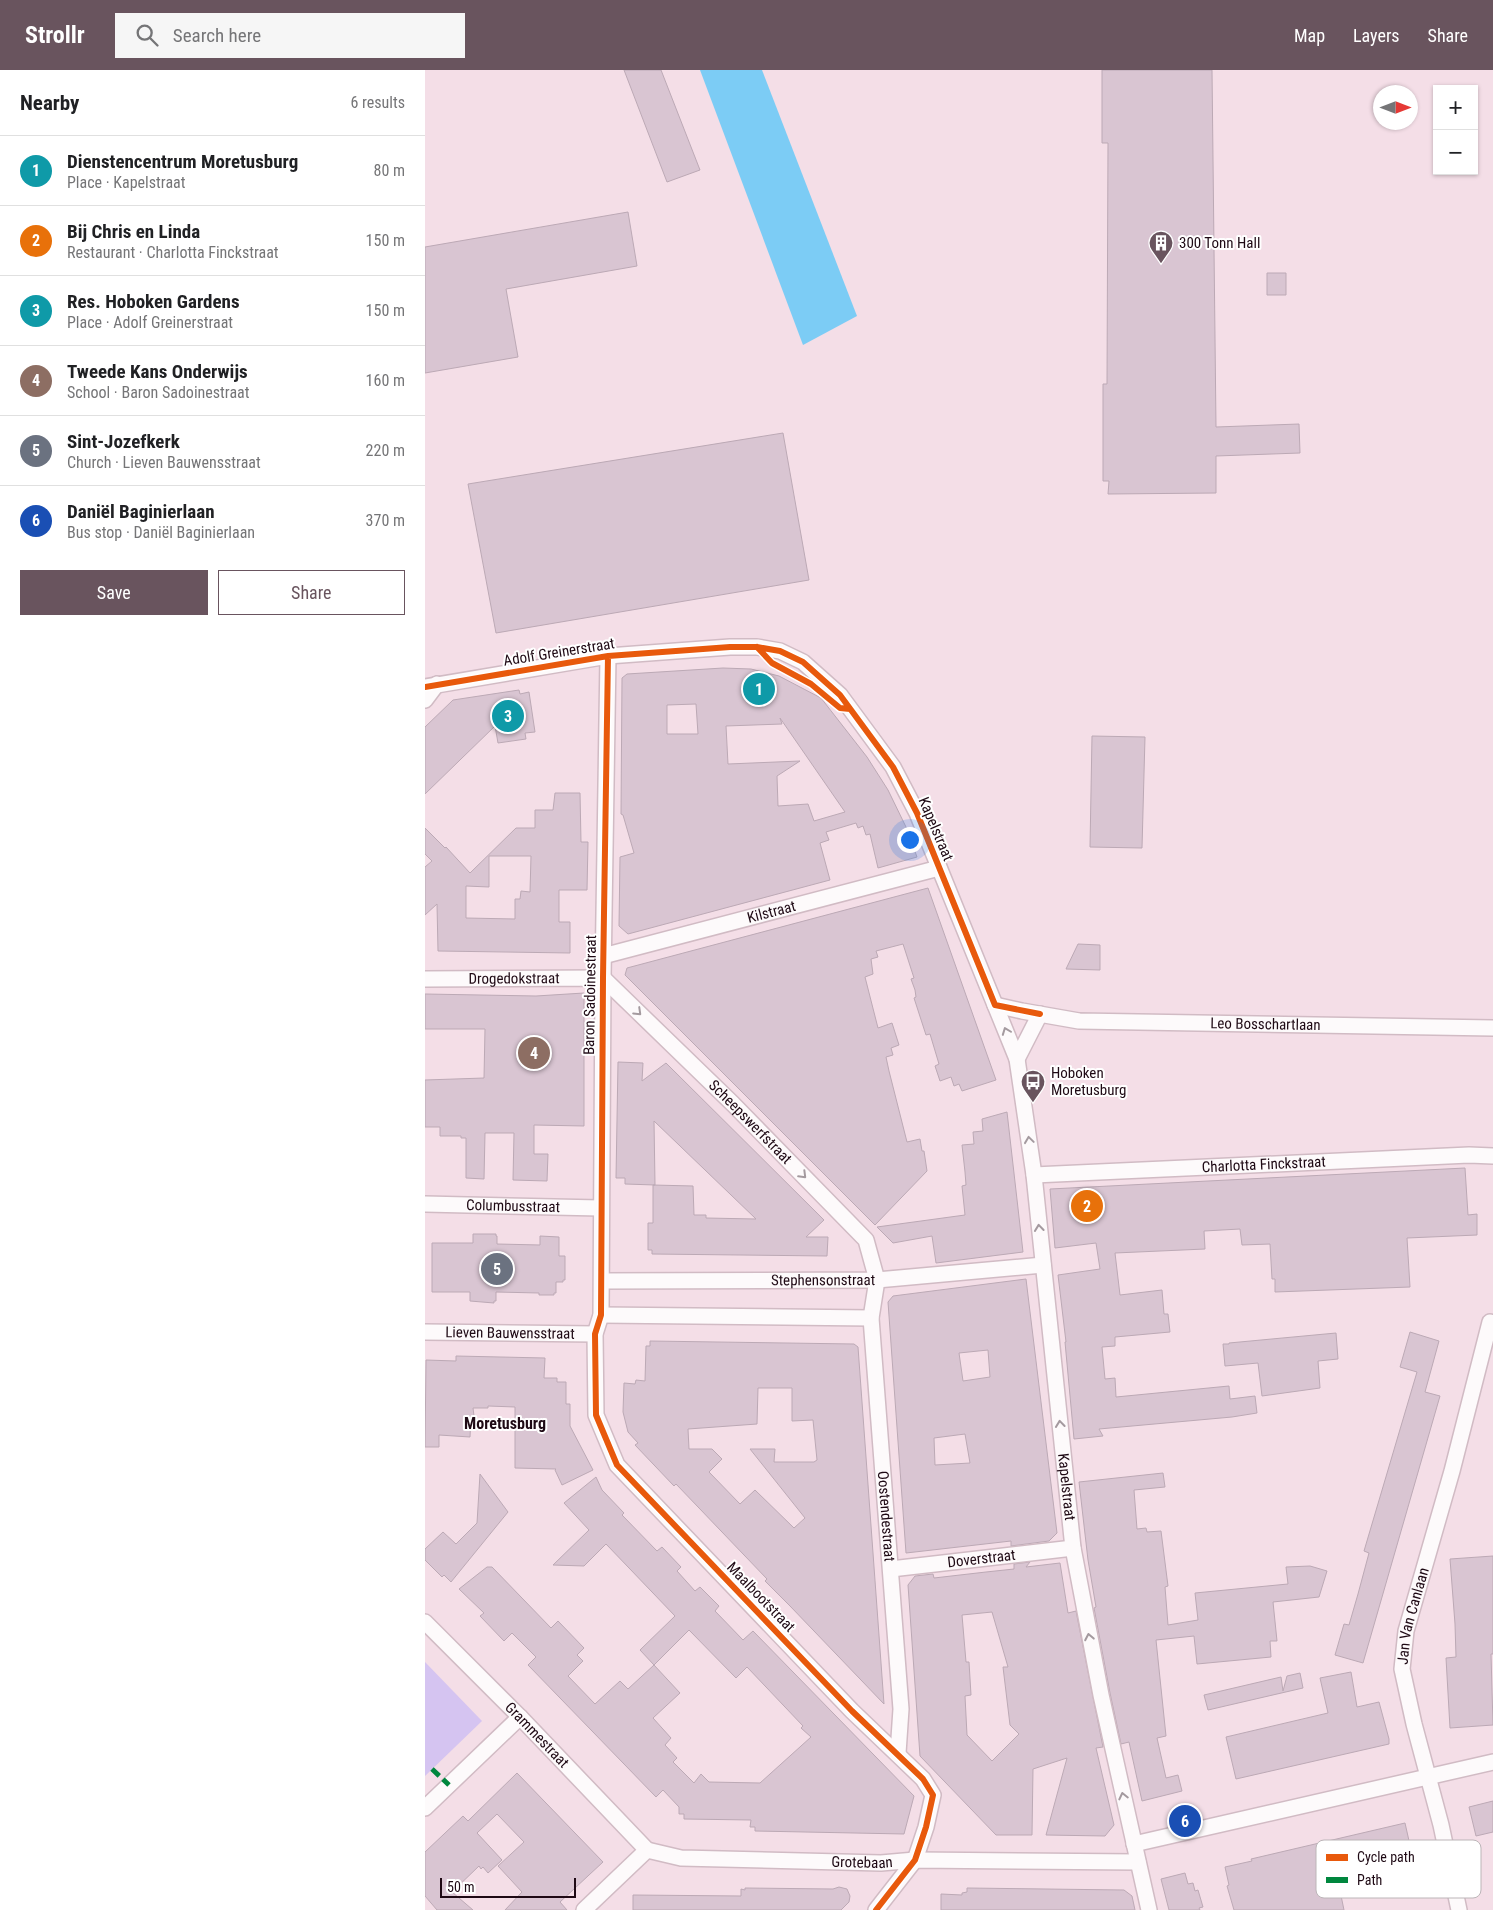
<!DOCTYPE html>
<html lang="en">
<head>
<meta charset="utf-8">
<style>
  :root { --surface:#fff; --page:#f6f6f6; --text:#202124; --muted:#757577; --line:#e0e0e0; --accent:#69545e }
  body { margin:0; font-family:"Roboto Condensed",sans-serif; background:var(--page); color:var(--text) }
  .controls { position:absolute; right:15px; top:15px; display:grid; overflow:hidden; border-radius:0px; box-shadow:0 1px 4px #0004 }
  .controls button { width:45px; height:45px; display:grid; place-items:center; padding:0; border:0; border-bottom:1px solid var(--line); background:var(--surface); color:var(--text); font:25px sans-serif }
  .compass { position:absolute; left:948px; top:15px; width:45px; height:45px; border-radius:50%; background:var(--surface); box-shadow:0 1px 4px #0004; rotate:90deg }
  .scale { position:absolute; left:15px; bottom:12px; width:136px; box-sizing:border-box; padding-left:5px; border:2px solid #1e0914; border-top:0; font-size:14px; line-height:18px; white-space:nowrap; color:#1e0914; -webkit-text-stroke:4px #fff; paint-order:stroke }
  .you { position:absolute; left:484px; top:769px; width:18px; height:18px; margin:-12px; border:4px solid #fff; border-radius:50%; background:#1a73e8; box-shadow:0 0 0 8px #1a73e833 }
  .badge { display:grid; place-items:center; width:32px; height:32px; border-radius:50%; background:var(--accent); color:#fff; font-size:16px; font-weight:700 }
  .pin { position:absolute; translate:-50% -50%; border:2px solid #fff; box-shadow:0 1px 5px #0006 }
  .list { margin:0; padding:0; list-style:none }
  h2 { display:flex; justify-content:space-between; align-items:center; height:65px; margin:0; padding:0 20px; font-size:21px }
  h2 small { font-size:16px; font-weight:400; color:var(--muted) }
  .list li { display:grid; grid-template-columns:32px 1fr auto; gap:15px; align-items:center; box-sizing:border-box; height:70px; padding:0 20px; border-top:1px solid var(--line) }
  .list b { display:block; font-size:19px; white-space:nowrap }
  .list p { margin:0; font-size:16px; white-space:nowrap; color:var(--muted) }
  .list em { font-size:16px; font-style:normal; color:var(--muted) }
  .actions { display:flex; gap:10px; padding:15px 20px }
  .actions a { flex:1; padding:11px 0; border:1px solid var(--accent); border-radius:0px; text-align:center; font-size:18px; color:var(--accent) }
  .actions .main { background:var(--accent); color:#fff }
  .icon { flex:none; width:28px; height:28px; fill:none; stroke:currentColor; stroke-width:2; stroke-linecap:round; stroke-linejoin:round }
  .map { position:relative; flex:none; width:1068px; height:1840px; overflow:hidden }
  header { display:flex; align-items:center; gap:30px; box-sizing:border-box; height:70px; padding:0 25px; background:var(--accent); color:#fff }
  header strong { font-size:24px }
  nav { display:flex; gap:28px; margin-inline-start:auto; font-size:18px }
  .search { width:350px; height:45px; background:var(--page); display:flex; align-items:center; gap:12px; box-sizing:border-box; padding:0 18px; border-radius:0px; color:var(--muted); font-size:19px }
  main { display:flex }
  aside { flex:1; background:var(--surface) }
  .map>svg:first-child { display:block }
</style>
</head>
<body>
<header>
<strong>Strollr</strong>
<div class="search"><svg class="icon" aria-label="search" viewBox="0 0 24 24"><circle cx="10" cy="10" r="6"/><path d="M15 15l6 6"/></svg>Search here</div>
<nav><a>Map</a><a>Layers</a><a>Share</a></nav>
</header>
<main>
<aside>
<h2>Nearby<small>6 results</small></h2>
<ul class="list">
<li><span class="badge" style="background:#0f9aa8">1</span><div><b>Dienstencentrum Moretusburg</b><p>Place · Kapelstraat</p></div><em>80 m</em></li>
<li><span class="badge" style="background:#e8710a">2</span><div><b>Bij Chris en Linda</b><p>Restaurant · Charlotta Finckstraat</p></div><em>150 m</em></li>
<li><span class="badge" style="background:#0f9aa8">3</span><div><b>Res. Hoboken Gardens</b><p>Place · Adolf Greinerstraat</p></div><em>150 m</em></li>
<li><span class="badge" style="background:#8d6e63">4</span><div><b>Tweede Kans Onderwijs</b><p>School · Baron Sadoinestraat</p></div><em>160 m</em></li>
<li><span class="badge" style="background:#6b7280">5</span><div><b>Sint-Jozefkerk</b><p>Church · Lieven Bauwensstraat</p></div><em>220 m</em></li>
<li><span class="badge" style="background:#1a4fb4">6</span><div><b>Daniël Baginierlaan</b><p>Bus stop · Daniël Baginierlaan</p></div><em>370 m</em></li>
</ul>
<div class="actions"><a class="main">Save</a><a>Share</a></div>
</aside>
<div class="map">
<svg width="1068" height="1840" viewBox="0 0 1068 1840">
  <rect width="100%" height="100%" fill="#f4dee7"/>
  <path fill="#d5c4f1" d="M 0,1592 L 57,1651 L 0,1706 Z"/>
  <path fill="#7cccf5" d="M 275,0 L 337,0 L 432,246 L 378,275 Z"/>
  <path fill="#d9c5d2" stroke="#bca9b5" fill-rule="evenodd" d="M 199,0 L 236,0 L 275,100 L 242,112 Z
    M 677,0 L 787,0 L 791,357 L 874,354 L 875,383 L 791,386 L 791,423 L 683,424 L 684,411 L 678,411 L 678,314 L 682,314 L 683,73 L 677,73 Z
    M 203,142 L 212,196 L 81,219 L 93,287 L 0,303 L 0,177 Z
    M 842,203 L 861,203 L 861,225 L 842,225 Z
    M 358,363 L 384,510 L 71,563 L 43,414 Z
    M 298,598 L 326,599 L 354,606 L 396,628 L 442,687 L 463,720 L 481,757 L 492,787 L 453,798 L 445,764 L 441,765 L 438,756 L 433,758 L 431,753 L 401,762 L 404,770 L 395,773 L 405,810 L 203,864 L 194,856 L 195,787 L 209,783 L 198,745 L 196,744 L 197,608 L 202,604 ZM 271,634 L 273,664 L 242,664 L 242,635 ZM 355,648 L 420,742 L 389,751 L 383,734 L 353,736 L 352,706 L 375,691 L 303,694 L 301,656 L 357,654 Z
    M 94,620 L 95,624 L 104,622 L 110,662 L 100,663 L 101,669 L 73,673 L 70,656 L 0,724 L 0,657 L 28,630 Z
    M 667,666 L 720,667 L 717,778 L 665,777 Z
    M 130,723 L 155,723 L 156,772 L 163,772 L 162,820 L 134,820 L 134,852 L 145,852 L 145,883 L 13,881 L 12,834 L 0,845 L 0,797 L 7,791 L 0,784 L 0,758 L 20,778 L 21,777 L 45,803 L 91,758 L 110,758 L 110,740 L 128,740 ZM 64,786 L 106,786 L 105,822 L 96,821 L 95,829 L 90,829 L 90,849 L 41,848 L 41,816 L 64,817 Z
    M 503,818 L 571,1010 L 537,1021 L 534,1014 L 529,1016 L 526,1007 L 515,1011 L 510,996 L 514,994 L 505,964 L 501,965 L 489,928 L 491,927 L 490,920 L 486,909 L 489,908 L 478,874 L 451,881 L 453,887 L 446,889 L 448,904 L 440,907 L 453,958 L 467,953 L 474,975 L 466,978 L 468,985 L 461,987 L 464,1001 L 482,1072 L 495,1069 L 497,1081 L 499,1081 L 502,1101 L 450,1155 L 200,905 L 202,898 Z
    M 653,874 L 675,875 L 675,900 L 641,899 Z
    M 159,923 L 159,1056 L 109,1055 L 109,1084 L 123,1084 L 122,1111 L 88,1110 L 89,1063 L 60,1063 L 59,1109 L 41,1108 L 41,1068 L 36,1068 L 36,1066 L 15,1066 L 15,1057 L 0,1057 L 0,1010 L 59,1008 L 60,959 L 0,959 L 0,924 L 111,926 Z
    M 193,992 L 218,993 L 217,1011 L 241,993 L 399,1150 L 381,1167 L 403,1167 L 402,1186 L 227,1184 L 227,1180 L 223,1180 L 223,1153 L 228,1153 L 228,1115 L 268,1116 L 269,1145 L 281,1145 L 281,1148 L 331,1149 L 229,1051 L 230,1115 L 200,1114 L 200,1108 L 191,1108 Z
    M 582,1042 L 598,1182 L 511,1193 L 507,1166 L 468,1173 L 452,1157 L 540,1145 L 537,1116 L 541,1115 L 540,1102 L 537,1075 L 549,1074 L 548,1062 L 558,1061 L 557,1049 Z
    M 1040,1098 L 1043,1145 L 1052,1144 L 1052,1165 L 982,1168 L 985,1217 L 850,1222 L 850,1209 L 847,1209 L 845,1174 L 817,1175 L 815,1159 L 779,1161 L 780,1179 L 690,1183 L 695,1225 L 737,1220 L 739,1244 L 743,1244 L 745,1262 L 690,1267 L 690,1276 L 677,1277 L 680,1309 L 690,1308 L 691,1327 L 804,1316 L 805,1329 L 830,1326 L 832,1343 L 807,1347 L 674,1359 L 678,1366 L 649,1369 L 640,1272 L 641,1272 L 633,1205 L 675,1199 L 671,1173 L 630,1178 L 625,1119 Z
    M 48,1164 L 71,1164 L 71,1166 L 72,1166 L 72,1174 L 115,1175 L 115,1166 L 134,1167 L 134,1186 L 140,1186 L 140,1210 L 138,1210 L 138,1212 L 131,1212 L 131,1223 L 129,1223 L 129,1225 L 114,1225 L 114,1223 L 71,1222 L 71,1231 L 69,1231 L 69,1233 L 45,1231 L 45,1222 L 7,1222 L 7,1173 L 48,1173 Z
    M 601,1209 L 632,1463 L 624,1471 L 586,1476 L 586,1471 L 481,1483 L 463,1232 L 468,1226 ZM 563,1280 L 565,1307 L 538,1311 L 534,1283 ZM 540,1364 L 545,1393 L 510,1395 L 509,1368 Z
    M 985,1262 L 1014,1271 L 1000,1322 L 1015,1326 L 938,1593 L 910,1585 L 919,1554 L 924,1555 L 933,1524 L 944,1483 L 939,1481 L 992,1302 L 975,1297 Z
    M 911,1263 L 913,1289 L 893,1291 L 895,1318 L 837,1326 L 833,1293 L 800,1296 L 798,1274 L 804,1274 L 804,1273 Z
    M 225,1271 L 429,1274 L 433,1277 L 459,1634 L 365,1536 L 340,1511 L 342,1509 L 251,1414 L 249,1416 L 210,1375 L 213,1373 L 203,1362 L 198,1342 L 199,1313 L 210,1314 L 211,1310 L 220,1311 L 221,1276 L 225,1276 ZM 333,1318 L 367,1318 L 367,1351 L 388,1350 L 392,1390 L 389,1392 L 349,1392 L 350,1379 L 325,1379 L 380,1448 L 369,1458 L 330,1420 L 315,1434 L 284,1402 L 297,1389 L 287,1379 L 264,1379 L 263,1359 L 332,1354 Z
    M 31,1286 L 120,1288 L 119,1308 L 132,1308 L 132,1312 L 141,1312 L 141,1334 L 145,1334 L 145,1356 L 168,1400 L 137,1415 L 130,1400 L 131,1399 L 90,1398 L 90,1337 L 63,1336 L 63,1338 L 48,1338 L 49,1346 L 46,1346 L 45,1367 L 14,1365 L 14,1377 L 0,1377 L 1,1290 L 31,1291 Z
    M 738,1403 L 740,1417 L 709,1420 L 712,1459 L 721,1458 L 722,1462 L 736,1461 L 743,1516 L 740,1517 L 743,1555 L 773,1550 L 770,1523 L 863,1514 L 861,1497 L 885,1496 L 902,1501 L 894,1527 L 848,1532 L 852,1571 L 845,1571 L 846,1587 L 772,1594 L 769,1566 L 731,1570 L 741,1666 L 732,1668 L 741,1708 L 753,1705 L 757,1721 L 717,1731 L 704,1672 L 696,1674 L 685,1623 L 669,1538 L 671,1537 L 663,1490 L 654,1412 Z
    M 55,1404 L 83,1442 L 26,1512 L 19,1505 L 17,1507 L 0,1490 L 0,1479 L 18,1462 L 31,1474 L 52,1453 Z
    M 171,1407 L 177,1420 L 199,1443 L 197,1445 L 232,1481 L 237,1477 L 256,1497 L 252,1501 L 270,1521 L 275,1517 L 294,1536 L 290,1541 L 318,1570 L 328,1561 L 489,1726 L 479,1764 L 330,1761 L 330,1757 L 325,1757 L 326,1750 L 259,1749 L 259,1744 L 254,1744 L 254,1737 L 238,1720 L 231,1727 L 103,1595 L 111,1587 L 87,1563 L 79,1571 L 55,1546 L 59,1543 L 34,1519 L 62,1497 L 67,1497 L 126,1558 L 133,1551 L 159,1578 L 152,1585 L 158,1591 L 143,1606 L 170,1634 L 195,1611 L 203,1619 L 229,1595 L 215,1580 L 250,1546 L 181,1474 L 159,1496 L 128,1495 L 164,1460 L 139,1433 ZM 264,1560 L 311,1608 L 322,1597 L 378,1656 L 376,1658 L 386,1667 L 335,1713 L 284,1712 L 276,1704 L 269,1713 L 248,1692 L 252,1688 L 240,1675 L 246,1668 L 228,1648 L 255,1623 L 229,1595 Z
    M 1068,1486 L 1068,1584 L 1066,1584 L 1068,1655 L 1025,1658 L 1021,1588 L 1031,1587 L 1030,1554 L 1025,1489 Z
    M 605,1492 L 601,1497 L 635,1493 L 643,1543 L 651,1541 L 678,1677 L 671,1678 L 689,1755 L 680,1766 L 621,1765 L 642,1688 L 608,1699 L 607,1765 L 571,1765 L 495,1686 L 483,1515 L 490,1506 L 508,1504 L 509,1508 L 561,1502 L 589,1499 L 589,1494 ZM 567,1542 L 583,1597 L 578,1597 L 585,1655 L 594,1664 L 567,1691 L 542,1665 L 540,1626 L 546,1625 L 544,1592 L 541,1592 L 537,1545 Z
    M 926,1602 L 932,1637 L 954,1632 L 964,1669 L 964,1674 L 811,1709 L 801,1667 L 903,1643 L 895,1608 Z
    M 875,1603 L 878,1618 L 783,1640 L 779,1625 L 856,1607 L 858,1621 L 862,1606 Z
    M 92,1703 L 178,1792 L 135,1832 L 142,1840 L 80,1840 L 97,1822 L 73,1796 L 99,1772 L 72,1744 L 52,1763 L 77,1790 L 63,1803 L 58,1797 L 56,1799 L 54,1796 L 27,1822 L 48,1840 L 12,1840 L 0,1826 L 0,1782 L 38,1746 L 43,1751 Z
    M 1068,1731 L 1068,1762 L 1051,1766 L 1044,1737 Z
    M 980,1753 L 989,1793 L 938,1804 L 939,1811 L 914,1816 L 919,1840 L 809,1840 L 802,1816 L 804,1815 L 800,1797 L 827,1791 L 826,1789 Z
    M 760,1803 L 763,1814 L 768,1813 L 770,1821 L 773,1820 L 778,1837 L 774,1838 L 775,1840 L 744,1840 L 736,1809 Z
    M 414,1817 L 422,1819 L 425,1826 L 424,1832 L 416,1840 L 208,1840 L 208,1825 L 316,1826 L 316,1819 L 320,1820 L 320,1818 L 408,1819 Z
    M 542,1818 L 699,1820 L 707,1826 L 710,1840 L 516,1840 L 516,1824 L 537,1825 L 537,1823 L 542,1822 Z"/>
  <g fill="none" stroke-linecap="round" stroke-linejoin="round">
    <defs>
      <g id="minor">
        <path d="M 183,586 L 178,908 L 176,1245 L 170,1264 L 171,1345 L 192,1395 L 427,1641 L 498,1709 L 508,1725 L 501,1757 L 490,1790 L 451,1840"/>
        <path id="s1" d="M 0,617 L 183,586 L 305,577 L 332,577 L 355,581 L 378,592 L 415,625 L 468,697 L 492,743 L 592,989 L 609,1105 L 648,1478 L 676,1625 L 724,1840"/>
        <path d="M 0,630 L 12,614"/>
        <path id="s2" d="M 178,886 L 514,798"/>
        <path id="s3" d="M 0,909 L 178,908 L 308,1034 L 441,1170 L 452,1210 L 446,1248 L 476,1639 L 473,1683"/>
        <path id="s4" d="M 570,935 L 597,941 L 654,951 L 1068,958"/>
        <path d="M 592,989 L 615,944"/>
        <path id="s5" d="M 609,1105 L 1044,1085 L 1068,1086"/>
        <path id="s6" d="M 0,1134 L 175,1138"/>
        <path id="s7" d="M 177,1211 L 452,1210 L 618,1195"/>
        <path d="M 176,1245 L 446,1248"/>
        <path id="s8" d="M 0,1262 L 170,1264"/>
        <path id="s9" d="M 466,1499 L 648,1478"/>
        <path id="s10" d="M 0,1552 L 95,1647 L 222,1780"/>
        <path d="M 0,1738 L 95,1647"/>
        <path d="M 709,1774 L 1068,1692"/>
        <path id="s11" d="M 222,1780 L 256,1788 L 456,1793 L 490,1790 L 713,1792"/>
        <path d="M 159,1840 L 222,1780"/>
        <path id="s12" d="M 1034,1840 L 1016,1755 L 989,1654 L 977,1599 L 981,1561 L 1027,1401 L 1065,1252"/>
      </g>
    </defs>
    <use href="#minor" stroke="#d1bbc4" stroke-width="18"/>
    <use href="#minor" stroke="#fdfafb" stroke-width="15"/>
    <path stroke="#00873e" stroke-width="5" stroke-dasharray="10 5" stroke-linecap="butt" d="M 7,1699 L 24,1715"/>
    <defs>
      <path id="cycleway" d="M 332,577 L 347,593 L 386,614 L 415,638 L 425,639
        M 183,586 L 178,908 L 176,1245 L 170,1264 L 171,1345 L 192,1395 L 427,1641 L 498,1709 L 508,1725 L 501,1757 L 490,1790 L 451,1840
        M 0,617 L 183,586 L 305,577 L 332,577 L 355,581 L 378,592 L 415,625 L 468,697 L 492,743 L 570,935 L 615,944"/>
    </defs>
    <use href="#cycleway" stroke="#fff" stroke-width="9"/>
    <use href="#cycleway" stroke="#e8590c" stroke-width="6"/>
  </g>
  <defs><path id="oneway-chevron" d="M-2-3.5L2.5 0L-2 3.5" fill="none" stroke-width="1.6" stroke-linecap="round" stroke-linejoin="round" transform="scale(1.25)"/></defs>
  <g stroke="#a49a9f">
    <use href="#oneway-chevron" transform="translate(213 942) rotate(44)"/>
    <use href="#oneway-chevron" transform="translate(581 961) rotate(-111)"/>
    <use href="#oneway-chevron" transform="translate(604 1070) rotate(-98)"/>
    <use href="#oneway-chevron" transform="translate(378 1105) rotate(45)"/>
    <use href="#oneway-chevron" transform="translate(614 1158) rotate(-96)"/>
    <use href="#oneway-chevron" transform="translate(635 1354) rotate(-96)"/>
    <use href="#oneway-chevron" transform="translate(664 1567) rotate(-101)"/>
    <use href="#oneway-chevron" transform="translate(698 1726) rotate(-103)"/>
  </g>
  <defs>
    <symbol id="building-pin" viewBox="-11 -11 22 30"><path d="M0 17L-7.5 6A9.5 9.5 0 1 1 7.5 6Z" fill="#69545e" stroke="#fff"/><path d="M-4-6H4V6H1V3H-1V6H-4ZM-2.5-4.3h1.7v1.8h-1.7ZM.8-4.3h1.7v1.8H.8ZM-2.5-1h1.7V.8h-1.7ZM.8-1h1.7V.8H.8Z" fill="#fff"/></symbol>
    <symbol id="bus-pin" viewBox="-11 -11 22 30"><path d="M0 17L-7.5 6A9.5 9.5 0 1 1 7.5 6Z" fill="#69545e" stroke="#fff"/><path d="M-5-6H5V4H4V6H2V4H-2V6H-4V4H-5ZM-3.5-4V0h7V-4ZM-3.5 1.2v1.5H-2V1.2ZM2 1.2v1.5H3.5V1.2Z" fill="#fff"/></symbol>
  </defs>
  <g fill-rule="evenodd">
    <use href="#building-pin" x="722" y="159" width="28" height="38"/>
    <use href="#bus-pin" x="594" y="998" width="28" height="38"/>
  </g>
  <g text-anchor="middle" stroke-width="4" stroke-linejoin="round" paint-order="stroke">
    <g font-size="15" fill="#1e0914" stroke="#fff" text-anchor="start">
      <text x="754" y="178">300 Tonn Hall</text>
      <text x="626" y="1008">Hoboken<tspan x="626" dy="17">Moretusburg</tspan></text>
    </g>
    <g font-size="15" fill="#1e0914" stroke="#fff">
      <text transform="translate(134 582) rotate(-9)" y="5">Adolf Greinerstraat</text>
      <text transform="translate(511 759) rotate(67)" y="5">Kapelstraat</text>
      <text dy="5" stroke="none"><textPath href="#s2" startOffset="174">Kilstraat</textPath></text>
      <text dy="5" stroke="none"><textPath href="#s3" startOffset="89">Drogedokstraat</textPath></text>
      <text transform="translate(165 925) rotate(-89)" y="5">Baron Sadoinestraat</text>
      <text dy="5" stroke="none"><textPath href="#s4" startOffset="272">Leo Bosschartlaan</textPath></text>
      <text dy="5" stroke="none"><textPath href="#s3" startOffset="384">Scheepswerfstraat</textPath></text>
      <text dy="5" stroke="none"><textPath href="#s5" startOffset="230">Charlotta Finckstraat</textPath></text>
      <text dy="5" stroke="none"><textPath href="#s6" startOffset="88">Columbusstraat</textPath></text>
      <text dy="5" stroke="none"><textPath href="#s7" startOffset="221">Stephensonstraat</textPath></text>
      <text dy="5" stroke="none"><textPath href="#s8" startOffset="85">Lieven Bauwensstraat</textPath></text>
      <text dy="5" stroke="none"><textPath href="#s1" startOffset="1271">Kapelstraat</textPath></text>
      <text dy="5" stroke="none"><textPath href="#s3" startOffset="828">Oostendestraat</textPath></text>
      <text dy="5" stroke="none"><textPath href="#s9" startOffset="91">Doverstraat</textPath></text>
      <text transform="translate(336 1527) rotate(46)" y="5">Maalbootstraat</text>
      <text dy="5" stroke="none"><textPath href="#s12" startOffset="302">Jan Van Canlaan</textPath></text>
      <text dy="5" stroke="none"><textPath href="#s10" startOffset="159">Grammestraat</textPath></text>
      <text dy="5" stroke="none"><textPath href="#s11" startOffset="216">Grotebaan</textPath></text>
    </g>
    <g font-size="16" font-weight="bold" fill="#1e0914" stroke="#fff">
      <text x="80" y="1359">Moretusburg</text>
    </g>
  </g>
  <rect x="891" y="1770" width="165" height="58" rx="8" fill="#fff" stroke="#bcb5b8" stroke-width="1"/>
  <rect x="901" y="1784" width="22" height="7" fill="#e8590c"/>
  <rect x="901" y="1807" width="22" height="6" fill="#00873e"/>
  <g font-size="14" fill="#1e0914">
    <text x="932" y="1792">Cycle path</text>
    <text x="932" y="1815">Path</text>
  </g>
</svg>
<div class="controls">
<button>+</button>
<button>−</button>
</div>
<svg class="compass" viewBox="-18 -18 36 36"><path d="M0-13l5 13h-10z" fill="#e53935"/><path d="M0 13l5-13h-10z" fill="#757577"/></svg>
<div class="scale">50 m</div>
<div class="you"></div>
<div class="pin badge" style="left:334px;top:619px;background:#0f9aa8">1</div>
<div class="pin badge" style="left:662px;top:1136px;background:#e8710a">2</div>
<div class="pin badge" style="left:83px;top:646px;background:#0f9aa8">3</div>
<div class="pin badge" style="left:109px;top:983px;background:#8d6e63">4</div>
<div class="pin badge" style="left:72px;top:1199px;background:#6b7280">5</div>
<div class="pin badge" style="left:760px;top:1751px;background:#1a4fb4">6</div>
</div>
</main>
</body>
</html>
